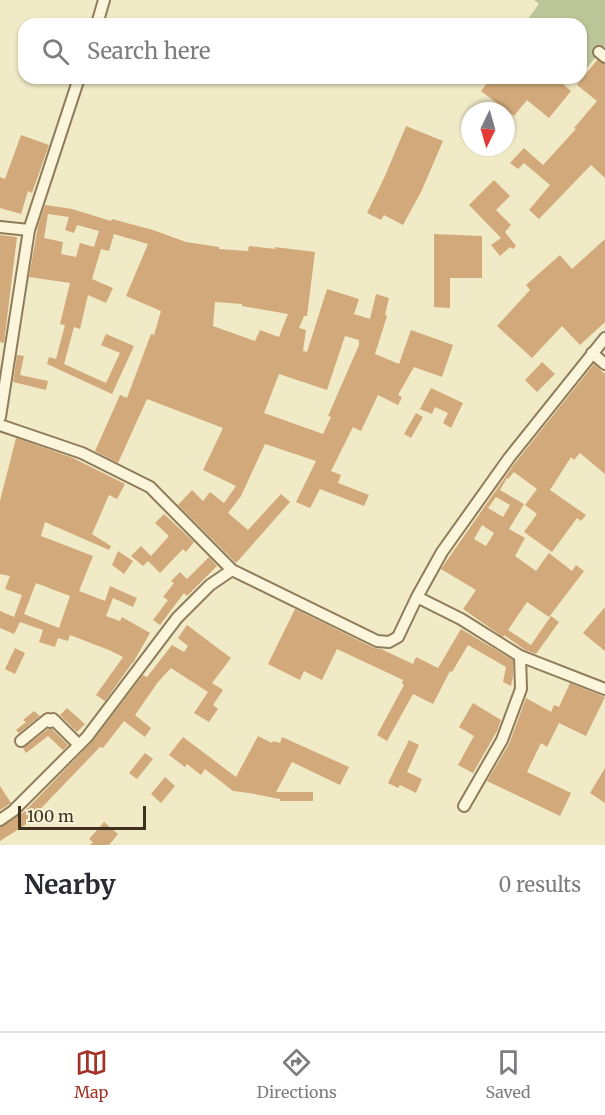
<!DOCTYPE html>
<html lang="en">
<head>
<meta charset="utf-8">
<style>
  :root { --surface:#fff; --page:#f2f2f3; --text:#2b2b33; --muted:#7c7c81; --line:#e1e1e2; --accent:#a23326 }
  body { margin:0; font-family:Merriweather,serif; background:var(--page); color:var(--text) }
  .compass { position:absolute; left:461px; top:102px; width:54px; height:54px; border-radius:50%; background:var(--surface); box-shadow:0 2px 4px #0004; rotate:185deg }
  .scale { position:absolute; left:18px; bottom:15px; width:128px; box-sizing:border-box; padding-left:6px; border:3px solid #3e321f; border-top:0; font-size:16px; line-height:21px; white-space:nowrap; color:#3e321f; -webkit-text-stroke:4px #f8f2d7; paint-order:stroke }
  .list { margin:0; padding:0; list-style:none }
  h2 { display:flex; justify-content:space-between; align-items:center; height:78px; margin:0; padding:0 24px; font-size:26px }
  h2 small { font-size:20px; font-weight:400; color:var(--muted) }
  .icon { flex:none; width:33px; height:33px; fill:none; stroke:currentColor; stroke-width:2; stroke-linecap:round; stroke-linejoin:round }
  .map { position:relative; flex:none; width:605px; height:845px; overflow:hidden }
  .search { position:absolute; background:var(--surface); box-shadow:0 2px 4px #0004; left:18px; right:18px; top:18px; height:66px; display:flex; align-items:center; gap:15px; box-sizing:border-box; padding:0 21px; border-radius:18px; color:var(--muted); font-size:22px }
  .sheet { height:186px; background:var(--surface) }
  nav { display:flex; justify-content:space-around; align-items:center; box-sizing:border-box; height:84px; border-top:2px solid var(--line); background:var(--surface); font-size:16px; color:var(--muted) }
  nav a { display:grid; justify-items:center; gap:3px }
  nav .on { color:var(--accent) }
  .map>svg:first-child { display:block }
</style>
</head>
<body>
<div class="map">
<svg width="605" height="845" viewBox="0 0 605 845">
  <rect width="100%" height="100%" fill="#f1eac6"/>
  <path fill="#bbc598" d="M 534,0 L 605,0 L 605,46 L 581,75 L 581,24 L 524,24 L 539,4 Z"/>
  <path fill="#d2a97a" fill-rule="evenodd" d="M 597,60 L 605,64 L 605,178 L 591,165 L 539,219 L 529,210 L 550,185 L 524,163 L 518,169 L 510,163 L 524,148 L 543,165 L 576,129 L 574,128 L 597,101 L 577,85 Z
    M 491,78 L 556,78 L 571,91 L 549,118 L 527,100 L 514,116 L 481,91 Z
    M 406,126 L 443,141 L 421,192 L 403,225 L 384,215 L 381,220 L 367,213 L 385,176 Z
    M 21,135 L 49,145 L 32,193 L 28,191 L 21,214 L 0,208 L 0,177 L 5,179 Z
    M 494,180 L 510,196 L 496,210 L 511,225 L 505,232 L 516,246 L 513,249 L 510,247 L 500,256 L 491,245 L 501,238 L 469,205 Z
    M 45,205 L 72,209 L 111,221 L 112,219 L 153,230 L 186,242 L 219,247 L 219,249 L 248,251 L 249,246 L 275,249 L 275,247 L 315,252 L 307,316 L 304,316 L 299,328 L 306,330 L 303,351 L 307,352 L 327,289 L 359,299 L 354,314 L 370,319 L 376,294 L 389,298 L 385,315 L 387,316 L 375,354 L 399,364 L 411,330 L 453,345 L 442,377 L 414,367 L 398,395 L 402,397 L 398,405 L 378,395 L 361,431 L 353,427 L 331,471 L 341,475 L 338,483 L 369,495 L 364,506 L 320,489 L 310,508 L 296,502 L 316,461 L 265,444 L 241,496 L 228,513 L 248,530 L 281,494 L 290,502 L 236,563 L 178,505 L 192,490 L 203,501 L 210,492 L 224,503 L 236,486 L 203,470 L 223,428 L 147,399 L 118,463 L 95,451 L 120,395 L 127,398 L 151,334 L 154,335 L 161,311 L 126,296 L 148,244 L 114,234 L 109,251 L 101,249 L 92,279 L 113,288 L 106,303 L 88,295 L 80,329 L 74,327 L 64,364 L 106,383 L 120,353 L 101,345 L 106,334 L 134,346 L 112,394 L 47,364 L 49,357 L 56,359 L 65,325 L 60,324 L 70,283 L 29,277 L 38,226 ZM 48,214 L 69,217 L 65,230 L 74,233 L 77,225 L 99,231 L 94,247 L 80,243 L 76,257 L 61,254 L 63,242 L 44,238 ZM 215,302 L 242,304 L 242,306 L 288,314 L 279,337 L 260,330 L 255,341 L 213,326 ZM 345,336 L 359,340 L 359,345 L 328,416 L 331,417 L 323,434 L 264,413 L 279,374 L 327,390 Z
    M 434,234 L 482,236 L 482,278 L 450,278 L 450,308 L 434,307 Z
    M 0,235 L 17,237 L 4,343 L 0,342 Z
    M 605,239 L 605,322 L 580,345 L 562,326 L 532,358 L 497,326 L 530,290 L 526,285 L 560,255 L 572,269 Z
    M 17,355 L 24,356 L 20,375 L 48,381 L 46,390 L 13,382 Z
    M 542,362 L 555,374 L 537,392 L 525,380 Z
    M 594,364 L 605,374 L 605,474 L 580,453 L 574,460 L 571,457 L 550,490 L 586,515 L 581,521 L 577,518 L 552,552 L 524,532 L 537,514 L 525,505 L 537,489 L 514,472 L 508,479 L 507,478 L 500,490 L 524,504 L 509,529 L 525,538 L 515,556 L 536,571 L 549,553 L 572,571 L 576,565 L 584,571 L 549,617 L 527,602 L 508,630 L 531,645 L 551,616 L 559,622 L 536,654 L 525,650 L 504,635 L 503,637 L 463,609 L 476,590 L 441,569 L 515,463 ZM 496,497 L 510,505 L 503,517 L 488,508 ZM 482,525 L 494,533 L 486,546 L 474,539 Z
    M 431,388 L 463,403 L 451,428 L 443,423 L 448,413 L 435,407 L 432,414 L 420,409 Z
    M 416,413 L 423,417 L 411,438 L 404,434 Z
    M 16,438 L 73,458 L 125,484 L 117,499 L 109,495 L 92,534 L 111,546 L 109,550 L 45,522 L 41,536 L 93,556 L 79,591 L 105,601 L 110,586 L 137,598 L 133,607 L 113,598 L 106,616 L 120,621 L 122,617 L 150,633 L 133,663 L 132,663 L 105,701 L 96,695 L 123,657 L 109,650 L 70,635 L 68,641 L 58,638 L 55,647 L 39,642 L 43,630 L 20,622 L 14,634 L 0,628 L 0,611 L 14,617 L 22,595 L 5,589 L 10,576 L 0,574 L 0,501 ZM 36,583 L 70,596 L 59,628 L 24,614 Z
    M 164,514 L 194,542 L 186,552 L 183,549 L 160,573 L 148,561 L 143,566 L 131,556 L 141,546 L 151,556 L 169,536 L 155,523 Z
    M 118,551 L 133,561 L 124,574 L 112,565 Z
    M 209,557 L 217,566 L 187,596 L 184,593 L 160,625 L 153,620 L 168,600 L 163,597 L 174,583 L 171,581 L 180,572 L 187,579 Z
    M 605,607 L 605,651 L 583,633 Z
    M 295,609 L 374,648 L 381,649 L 413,664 L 416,657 L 438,668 L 461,629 L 513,660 L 513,676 L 511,686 L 503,682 L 506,667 L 468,645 L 452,672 L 450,671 L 433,704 L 413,694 L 387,741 L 377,735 L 404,685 L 402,683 L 403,680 L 337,649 L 322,680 L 304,671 L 300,680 L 268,664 Z
    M 187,625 L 231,658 L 212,683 L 223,690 L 213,705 L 218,709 L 209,722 L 194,713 L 208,692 L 171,668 L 158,682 L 135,715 L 151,728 L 145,737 L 124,721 L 103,748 L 100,747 L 25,825 L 0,841 L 0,827 L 24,812 L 92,742 L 143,675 L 147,677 L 172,645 L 184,652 L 188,646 L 178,638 Z
    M 15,648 L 25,653 L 15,674 L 5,669 Z
    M 570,683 L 605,697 L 586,736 L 559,723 L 547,747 L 541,743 L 527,772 L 571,793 L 560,816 L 487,781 L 509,744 L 526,698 L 551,712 L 554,705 L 559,707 Z
    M 473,703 L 501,720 L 497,731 L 473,773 L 458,765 L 474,736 L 459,727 Z
    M 67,708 L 85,724 L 77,732 L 60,715 Z
    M 34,711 L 40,716 L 19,733 L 16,730 L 26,722 L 23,720 Z
    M 48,729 L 52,729 L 68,745 L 63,750 L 48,736 L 26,753 L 23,748 Z
    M 258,736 L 272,743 L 273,741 L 280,743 L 282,737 L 349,767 L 340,785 L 292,762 L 276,792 L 313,792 L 313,801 L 280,801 L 280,799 L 249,793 L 233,791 L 205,769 L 201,775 L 187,764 L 185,767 L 169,755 L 183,737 L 236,777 Z
    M 409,740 L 419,745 L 407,772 L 422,779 L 416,793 L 400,785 L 398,788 L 388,783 Z
    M 145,753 L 153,759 L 137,779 L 129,773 Z
    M 605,768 L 605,803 L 590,793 Z
    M 165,777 L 175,786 L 161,803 L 151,794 Z
    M 0,786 L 11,803 L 0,810 Z
    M 104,822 L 118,834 L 109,845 L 90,845 L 93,842 L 89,839 Z"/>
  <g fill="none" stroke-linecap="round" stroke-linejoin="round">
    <defs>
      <path id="street" d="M 97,24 L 104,0
        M 599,52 L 605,57
        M 0,227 L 29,230
        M 592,353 L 605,364
        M 0,417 L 29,230 L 79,78
        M 0,425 L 82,453 L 150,487 L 232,570 L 377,641 L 389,642 L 398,637 L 417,597 L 442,552 L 509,458 L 605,338
        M 417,597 L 461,619 L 520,656 L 605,689
        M 21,741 L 48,719 L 50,722 L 53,719 L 79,745
        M 464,806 L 502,740 L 521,689 L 520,656
        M 0,820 L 13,811 L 87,737 L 177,618 L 210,585 L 232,570"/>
    </defs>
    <use href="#street" stroke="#8f7c5a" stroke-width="14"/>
    <use href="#street" stroke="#fbf5db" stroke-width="10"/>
  </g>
</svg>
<svg class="compass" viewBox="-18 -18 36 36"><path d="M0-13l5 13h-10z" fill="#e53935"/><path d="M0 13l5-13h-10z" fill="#7c7c81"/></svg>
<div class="scale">100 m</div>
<div class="search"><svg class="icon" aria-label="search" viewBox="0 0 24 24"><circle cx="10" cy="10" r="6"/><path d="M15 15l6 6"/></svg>Search here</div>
</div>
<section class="sheet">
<h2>Nearby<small>0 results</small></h2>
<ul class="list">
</ul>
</section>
<nav>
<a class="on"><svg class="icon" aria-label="map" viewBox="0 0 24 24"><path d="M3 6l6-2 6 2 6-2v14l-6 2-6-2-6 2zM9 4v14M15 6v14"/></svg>Map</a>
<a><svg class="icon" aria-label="directions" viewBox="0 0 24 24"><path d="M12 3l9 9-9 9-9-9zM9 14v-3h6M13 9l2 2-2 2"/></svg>Directions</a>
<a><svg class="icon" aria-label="saved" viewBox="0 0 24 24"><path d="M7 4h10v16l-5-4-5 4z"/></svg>Saved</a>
</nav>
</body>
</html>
